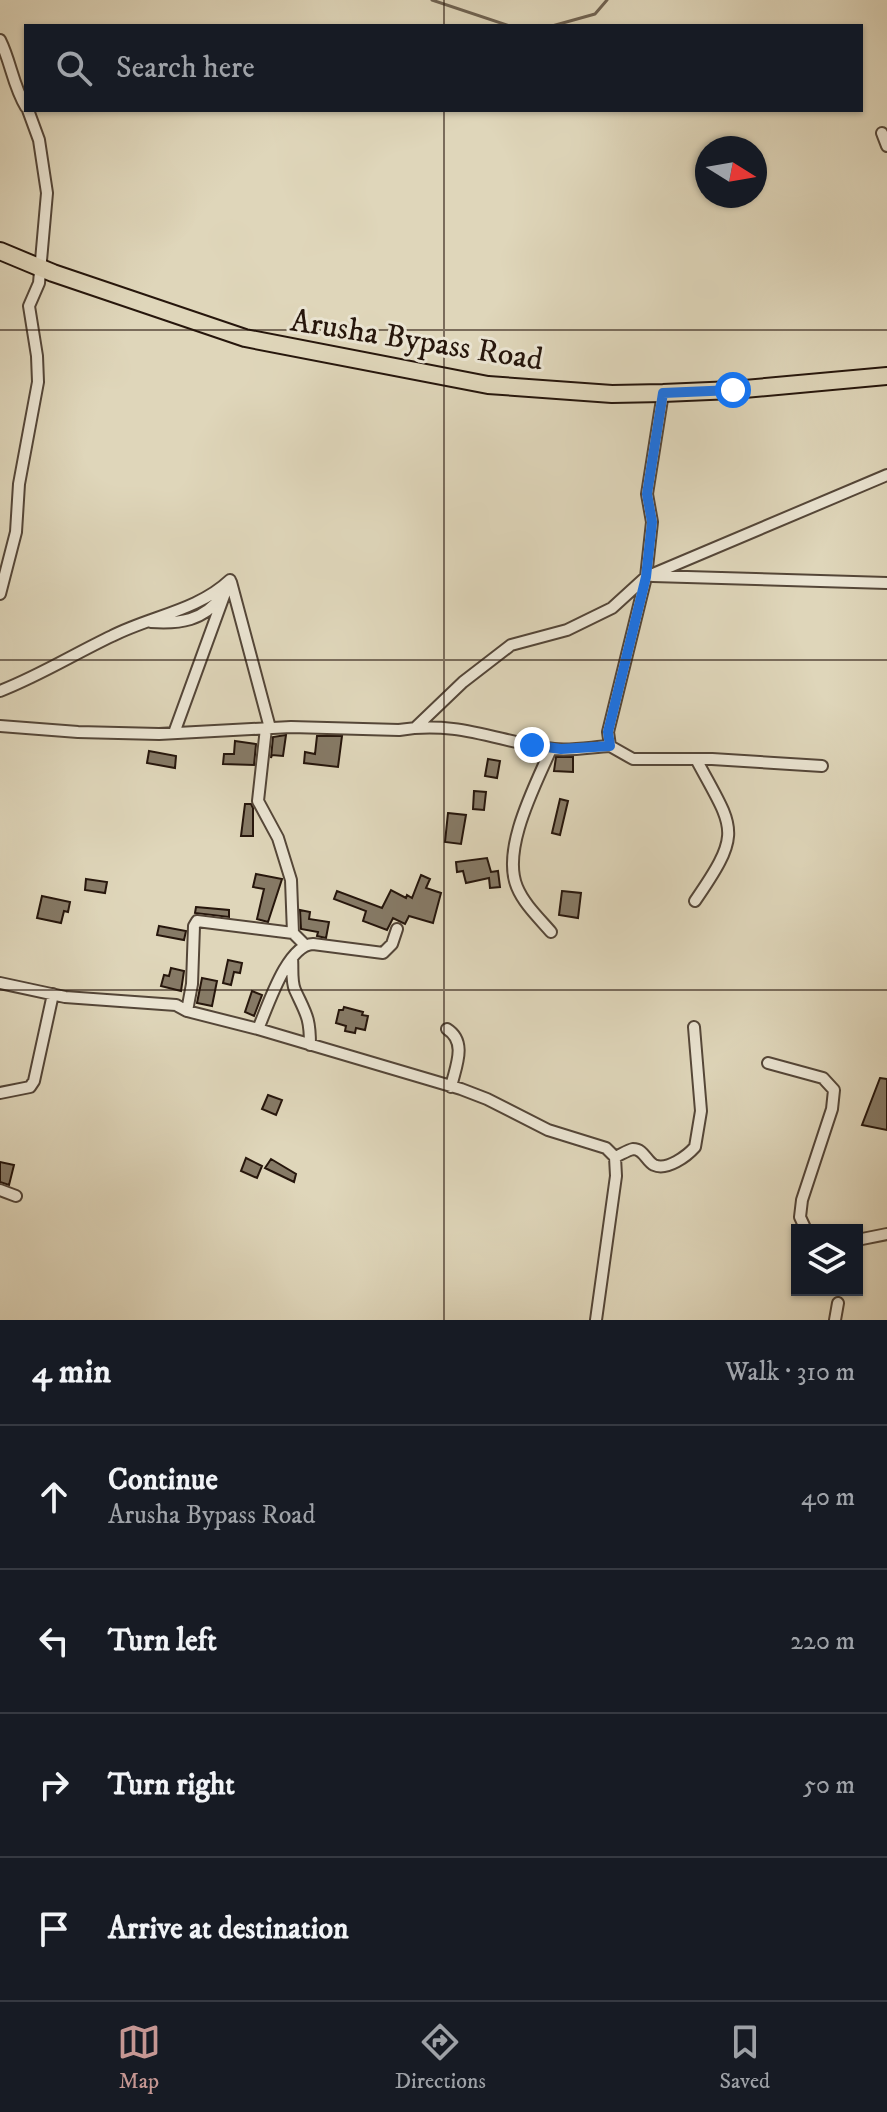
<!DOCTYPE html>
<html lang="en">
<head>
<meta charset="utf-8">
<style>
  :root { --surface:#171b24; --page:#20242c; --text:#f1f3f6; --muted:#9ea1a6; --line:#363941; --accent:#c59692 }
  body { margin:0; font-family:"IM FELL DW Pica",serif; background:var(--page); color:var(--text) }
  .controls { position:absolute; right:24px; bottom:24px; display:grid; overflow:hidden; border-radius:0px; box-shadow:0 2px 6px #0004 }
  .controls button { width:72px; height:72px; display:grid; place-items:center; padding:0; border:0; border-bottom:2px solid var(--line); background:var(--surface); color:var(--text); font:40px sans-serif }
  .compass { position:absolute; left:695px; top:136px; width:72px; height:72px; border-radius:50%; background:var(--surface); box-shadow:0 2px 6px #0004; rotate:101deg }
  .stop { position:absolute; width:24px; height:24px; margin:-18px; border:6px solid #1a73e8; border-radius:50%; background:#fff }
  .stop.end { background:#1a73e8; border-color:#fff; box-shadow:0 2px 8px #0008 }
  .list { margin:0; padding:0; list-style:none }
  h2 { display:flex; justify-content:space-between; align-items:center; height:104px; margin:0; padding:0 32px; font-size:34px }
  h2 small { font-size:26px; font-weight:400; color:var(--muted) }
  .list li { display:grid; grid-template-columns:52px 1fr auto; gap:24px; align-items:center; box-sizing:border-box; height:144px; padding:0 32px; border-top:2px solid var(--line) }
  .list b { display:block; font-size:30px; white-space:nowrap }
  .list p { margin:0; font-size:26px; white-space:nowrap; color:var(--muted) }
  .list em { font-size:26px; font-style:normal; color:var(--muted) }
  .icon { flex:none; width:44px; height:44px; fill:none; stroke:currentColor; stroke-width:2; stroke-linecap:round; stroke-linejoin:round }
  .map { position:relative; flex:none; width:887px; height:1320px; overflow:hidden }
  .search { position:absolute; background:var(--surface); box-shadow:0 2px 6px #0004; left:24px; right:24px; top:24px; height:88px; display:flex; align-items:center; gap:20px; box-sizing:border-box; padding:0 28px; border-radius:0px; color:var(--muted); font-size:30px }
  .sheet { height:680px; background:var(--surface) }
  nav { display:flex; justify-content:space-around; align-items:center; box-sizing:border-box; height:112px; border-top:2px solid var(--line); background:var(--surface); font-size:22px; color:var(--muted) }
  nav a { display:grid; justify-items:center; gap:4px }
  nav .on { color:var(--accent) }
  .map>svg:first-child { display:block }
</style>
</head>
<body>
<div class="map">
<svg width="887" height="1320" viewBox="0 0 887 1320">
  <rect width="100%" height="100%" fill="#dfd6ba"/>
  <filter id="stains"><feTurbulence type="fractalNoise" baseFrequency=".0025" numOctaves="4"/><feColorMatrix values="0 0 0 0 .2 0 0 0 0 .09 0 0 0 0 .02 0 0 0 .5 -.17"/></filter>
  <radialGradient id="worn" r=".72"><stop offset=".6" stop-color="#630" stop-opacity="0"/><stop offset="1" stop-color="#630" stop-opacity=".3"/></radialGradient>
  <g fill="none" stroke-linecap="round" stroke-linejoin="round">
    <path stroke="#6f6251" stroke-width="3" d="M 432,0 L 510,26
      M 552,26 L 595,14 L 607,0"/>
  </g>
  <path fill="#867a66" stroke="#26160c" stroke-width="2" d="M 286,735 L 283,756 L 272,755 L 271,758 L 273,737 Z
    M 317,736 L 342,736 L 338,767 L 304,763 L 305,752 L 315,754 Z
    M 235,741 L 256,744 L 254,765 L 223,764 L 224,754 L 234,754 Z
    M 149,751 L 176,756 L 175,768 L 147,763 Z
    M 556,757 L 573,757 L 573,772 L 554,771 Z
    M 488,759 L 500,761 L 497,778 L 485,776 Z
    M 474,791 L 486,792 L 484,810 L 473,809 Z
    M 560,799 L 568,801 L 560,835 L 552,833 Z
    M 245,804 L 251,804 L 253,808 L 253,836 L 241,836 Z
    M 448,813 L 466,815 L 461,844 L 445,842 Z
    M 487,858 L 491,872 L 498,871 L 500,887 L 490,888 L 489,878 L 466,883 L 463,871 L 457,872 L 456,862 Z
    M 256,874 L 282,879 L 268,922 L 257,919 L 264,889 L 253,887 Z
    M 421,875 L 430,879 L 426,888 L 441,893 L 433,923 L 409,916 L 405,924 L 393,918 L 387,930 L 363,921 L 366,911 L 334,899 L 337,891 L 382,908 L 391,890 L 406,898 L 407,895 L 412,898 Z
    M 86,879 L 107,882 L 105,893 L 85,890 Z
    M 562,891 L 581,893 L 578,918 L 559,915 Z
    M 42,896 L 70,902 L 68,912 L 64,911 L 61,923 L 37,918 Z
    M 196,907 L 229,910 L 229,917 L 195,913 Z
    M 300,910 L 310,912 L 309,919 L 329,922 L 326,938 L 317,936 L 318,932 L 301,929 Z
    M 159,926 L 186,931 L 184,940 L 157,935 Z
    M 228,960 L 242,963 L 240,973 L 234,972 L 231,985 L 223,983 Z
    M 171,968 L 184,971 L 181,991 L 161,986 L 164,975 L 169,976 Z
    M 202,978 L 217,981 L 212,1006 L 197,1003 Z
    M 252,991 L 262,995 L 254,1016 L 245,1012 Z
    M 344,1007 L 363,1012 L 362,1015 L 368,1016 L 365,1030 L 356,1028 L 355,1033 L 345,1031 L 346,1026 L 336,1023 L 339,1010 L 343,1010 Z
    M 880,1078 L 887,1079 L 887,1130 L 862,1125 Z
    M 268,1095 L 282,1100 L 276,1115 L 262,1109 Z
    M 246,1158 L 262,1166 L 257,1178 L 241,1171 Z
    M 271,1159 L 296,1174 L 294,1182 L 265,1168 Z
    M 0,1162 L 14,1165 L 9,1185 L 0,1182 Z"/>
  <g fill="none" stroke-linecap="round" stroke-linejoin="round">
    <defs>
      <path id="street" d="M 0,40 C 11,62 13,86 26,107
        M 882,133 L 887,146
        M 663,393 L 647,494 L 652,522 L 646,577 L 608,732 L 610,746 L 633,759 L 712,759 L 822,766
        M 653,576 L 887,583
        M 231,582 L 270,728
        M 0,594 L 16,532 L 19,484 L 38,382 L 37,356 L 29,306 L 39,283 L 47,193 L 39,140 L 28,110
        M 151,622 C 180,624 203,621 222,596
        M 0,691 C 39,676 74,654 112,636 C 151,616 197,611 230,580
        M 0,726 L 78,732 L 159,734 L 291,727 L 399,730 C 459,720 498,742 554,749 C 572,751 592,747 610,746
        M 416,727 L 463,682 L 511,645 L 567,630 L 612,608 L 646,577 L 887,475
        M 266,728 L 258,801 L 278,838 L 291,880 L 293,933
        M 174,733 L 229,582
        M 551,749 C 536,784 501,849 517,887 C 524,904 539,918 551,932
        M 695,901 C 744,830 734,830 696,759
        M 292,958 C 293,968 291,981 295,990 C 306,1014 310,1017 310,1045
        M 0,983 L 65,997 L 176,1005 L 187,1011 L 258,1029 L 461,1089 L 487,1099 L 548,1130 L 606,1148 L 615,1157 L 616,1176 L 596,1320
        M 187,1011 L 192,984 L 194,926 L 197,921 L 293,933 L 304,944
        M 258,1029 C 268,1006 287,945 313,944 L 383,953 L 392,944 L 397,929
        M 447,1029 C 468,1042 455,1068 451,1087
        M 768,1063 L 823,1078 L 834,1090 L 832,1109 L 802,1200 L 800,1217 L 806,1230
        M 0,1093 L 30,1087 L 34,1081 L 53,994
        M 615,1157 C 620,1155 628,1150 633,1149 C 644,1149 646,1161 654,1165 C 667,1171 687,1156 695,1147 L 701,1111 L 694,1027
        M 0,1190 L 16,1196
        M 857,1240 L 887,1234
        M 835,1320 L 838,1303"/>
      <path id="primary" d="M 0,251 L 53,273 L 245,338 L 488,385 L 612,394 L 663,393 L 733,390 L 887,376"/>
    </defs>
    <use href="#street" stroke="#544638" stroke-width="14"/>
    <use href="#primary" stroke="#26160c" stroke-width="20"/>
    <use href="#street" stroke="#eae4d2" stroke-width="10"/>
    <use href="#primary" stroke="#dfd6ba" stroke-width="16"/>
  </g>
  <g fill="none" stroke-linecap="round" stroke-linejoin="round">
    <path stroke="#1a73e8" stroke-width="10" d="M 532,745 L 561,749 L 610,746 L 608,732 L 646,577 L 652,522 L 647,494 L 663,393 L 733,390"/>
  </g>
  <path fill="none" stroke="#26160c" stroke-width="2" stroke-opacity="0.55" d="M 444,0 L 444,26M 444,110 L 444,1320M 0,330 L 887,330M 0,660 L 887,660M 0,990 L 887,990"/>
  <g text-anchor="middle" stroke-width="6" stroke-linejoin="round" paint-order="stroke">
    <g font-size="32" fill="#26160c" stroke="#eae4d2">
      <text transform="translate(417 339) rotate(9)" y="11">Arusha Bypass Road</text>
    </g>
  </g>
  <rect width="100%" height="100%" filter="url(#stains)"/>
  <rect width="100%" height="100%" fill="url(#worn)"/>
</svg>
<div class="controls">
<button><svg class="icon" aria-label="layers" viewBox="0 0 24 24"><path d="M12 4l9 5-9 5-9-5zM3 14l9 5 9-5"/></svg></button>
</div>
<svg class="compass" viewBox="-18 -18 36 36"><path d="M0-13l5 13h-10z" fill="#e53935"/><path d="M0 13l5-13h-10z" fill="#9ea1a6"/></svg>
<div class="stop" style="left:733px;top:390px"></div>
<div class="stop end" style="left:532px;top:745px"></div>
<div class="search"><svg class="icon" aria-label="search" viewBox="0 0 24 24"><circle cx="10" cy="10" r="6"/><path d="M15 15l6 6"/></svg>Search here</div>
</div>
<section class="sheet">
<h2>4 min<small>Walk · 310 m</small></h2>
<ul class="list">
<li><svg class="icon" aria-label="ahead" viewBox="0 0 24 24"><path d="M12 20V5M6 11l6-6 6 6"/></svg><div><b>Continue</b><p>Arusha Bypass Road</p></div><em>40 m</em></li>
<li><svg class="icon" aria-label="left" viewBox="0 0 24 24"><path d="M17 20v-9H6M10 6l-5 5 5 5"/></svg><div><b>Turn left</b></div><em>220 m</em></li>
<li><svg class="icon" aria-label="right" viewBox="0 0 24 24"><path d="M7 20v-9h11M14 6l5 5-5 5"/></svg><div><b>Turn right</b></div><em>50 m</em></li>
<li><svg class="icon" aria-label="arrive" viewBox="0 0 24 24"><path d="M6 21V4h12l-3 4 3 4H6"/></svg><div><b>Arrive at destination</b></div></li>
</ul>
</section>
<nav>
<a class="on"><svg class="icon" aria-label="map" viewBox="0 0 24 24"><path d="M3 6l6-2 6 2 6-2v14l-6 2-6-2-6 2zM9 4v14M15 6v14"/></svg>Map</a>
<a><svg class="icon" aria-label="directions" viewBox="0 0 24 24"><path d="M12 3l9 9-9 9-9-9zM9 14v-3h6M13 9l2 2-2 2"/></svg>Directions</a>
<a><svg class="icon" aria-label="saved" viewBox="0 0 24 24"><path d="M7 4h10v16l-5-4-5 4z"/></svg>Saved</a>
</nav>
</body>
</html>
